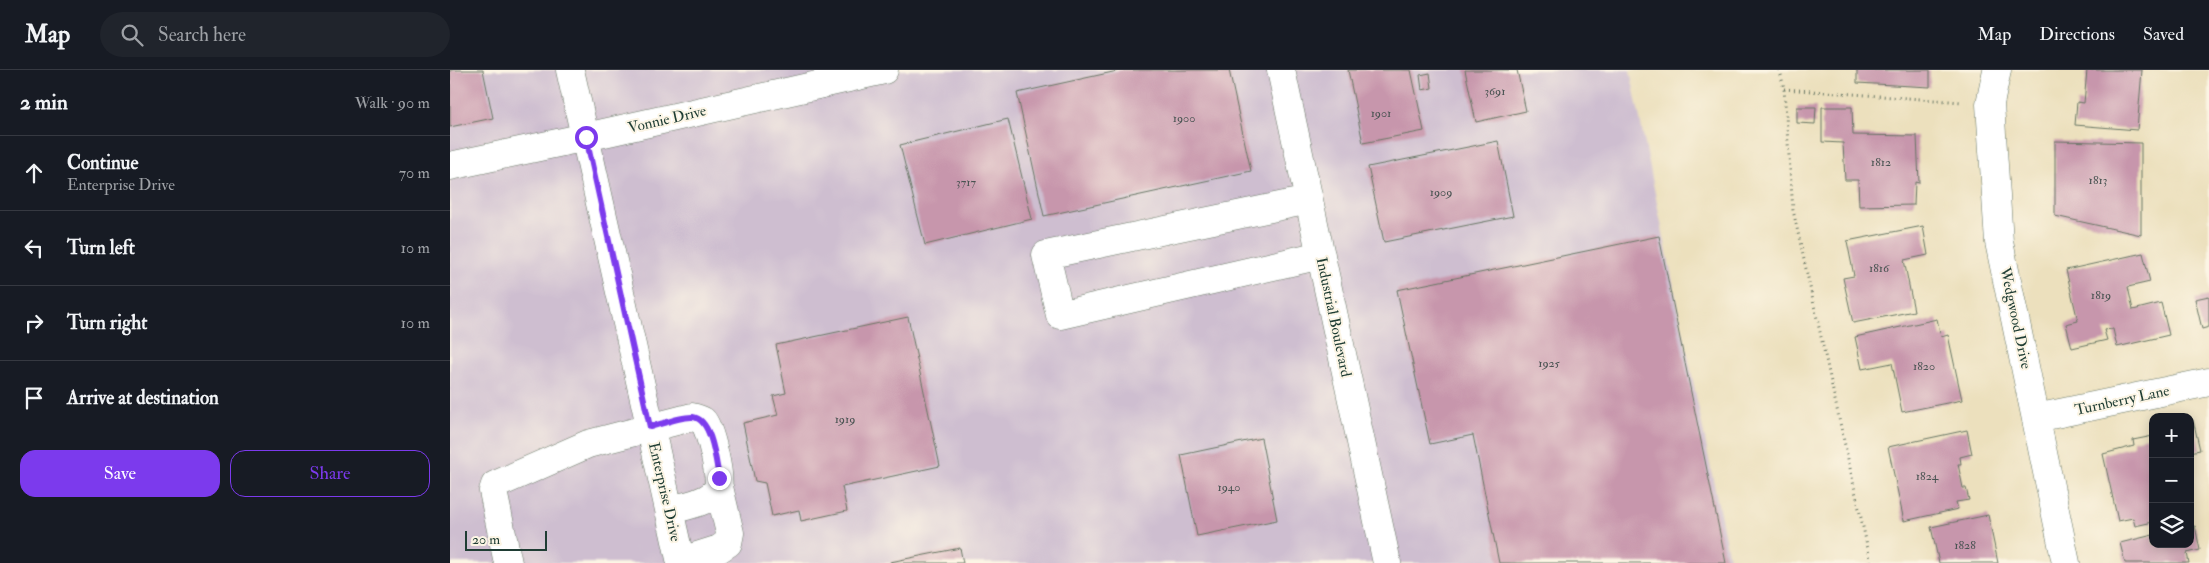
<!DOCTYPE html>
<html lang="en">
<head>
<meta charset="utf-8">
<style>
  :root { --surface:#171b24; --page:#20242c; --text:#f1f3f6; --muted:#9ea1a6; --line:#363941; --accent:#7c3aed }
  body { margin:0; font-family:"IM FELL Double Pica",serif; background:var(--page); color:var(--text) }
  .controls { position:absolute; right:15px; bottom:15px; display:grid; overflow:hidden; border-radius:10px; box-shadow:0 2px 12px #0003 }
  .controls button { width:45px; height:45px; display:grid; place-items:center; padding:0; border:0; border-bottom:1px solid var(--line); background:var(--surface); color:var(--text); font:25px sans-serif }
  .scale { position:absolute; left:15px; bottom:12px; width:82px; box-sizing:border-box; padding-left:5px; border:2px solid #1f3d34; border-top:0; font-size:14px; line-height:18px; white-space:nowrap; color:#1f3d34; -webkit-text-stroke:4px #fcf5e5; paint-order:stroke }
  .stop { position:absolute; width:15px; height:15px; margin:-11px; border:4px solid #7c3aed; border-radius:50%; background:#fff }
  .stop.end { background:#7c3aed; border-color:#fff; box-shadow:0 1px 5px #0008 }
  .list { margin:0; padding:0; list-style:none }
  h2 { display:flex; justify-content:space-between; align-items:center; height:65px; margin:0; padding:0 20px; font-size:21px }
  h2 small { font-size:16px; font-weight:400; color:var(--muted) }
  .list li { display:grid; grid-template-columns:32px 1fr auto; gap:15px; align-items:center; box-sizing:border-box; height:75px; padding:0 20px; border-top:1px solid var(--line) }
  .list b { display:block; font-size:19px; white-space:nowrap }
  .list p { margin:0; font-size:16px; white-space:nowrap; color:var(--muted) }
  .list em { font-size:16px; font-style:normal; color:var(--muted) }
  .actions { display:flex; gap:10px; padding:15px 20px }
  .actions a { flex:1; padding:11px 0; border:1px solid var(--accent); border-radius:15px; text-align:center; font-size:18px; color:var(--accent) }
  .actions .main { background:var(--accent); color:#fff }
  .icon { flex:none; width:28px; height:28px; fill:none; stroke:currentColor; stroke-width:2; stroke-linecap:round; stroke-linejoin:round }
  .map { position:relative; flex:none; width:1759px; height:493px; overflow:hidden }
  header { display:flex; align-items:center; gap:30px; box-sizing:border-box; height:70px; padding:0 25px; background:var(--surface); border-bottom:1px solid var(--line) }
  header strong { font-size:24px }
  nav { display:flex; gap:28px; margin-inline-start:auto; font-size:18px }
  .search { width:350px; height:45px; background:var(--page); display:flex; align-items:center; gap:12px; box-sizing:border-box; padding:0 18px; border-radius:28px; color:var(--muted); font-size:19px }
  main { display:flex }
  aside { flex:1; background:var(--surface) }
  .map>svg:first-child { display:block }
</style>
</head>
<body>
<header>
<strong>Map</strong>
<div class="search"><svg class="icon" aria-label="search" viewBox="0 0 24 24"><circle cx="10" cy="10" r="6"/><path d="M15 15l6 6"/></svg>Search here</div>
<nav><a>Map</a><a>Directions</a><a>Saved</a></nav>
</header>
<main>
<aside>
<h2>2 min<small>Walk · 90 m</small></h2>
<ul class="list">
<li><svg class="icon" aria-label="ahead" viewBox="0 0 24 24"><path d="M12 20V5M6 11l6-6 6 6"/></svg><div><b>Continue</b><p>Enterprise Drive</p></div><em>70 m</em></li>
<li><svg class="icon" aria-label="left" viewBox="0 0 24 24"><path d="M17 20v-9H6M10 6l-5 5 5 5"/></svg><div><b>Turn left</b></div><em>10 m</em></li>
<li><svg class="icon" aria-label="right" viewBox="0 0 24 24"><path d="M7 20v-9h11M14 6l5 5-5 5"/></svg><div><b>Turn right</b></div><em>10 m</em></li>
<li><svg class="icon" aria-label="arrive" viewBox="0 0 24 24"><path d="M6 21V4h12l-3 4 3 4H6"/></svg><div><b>Arrive at destination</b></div></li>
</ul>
<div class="actions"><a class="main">Save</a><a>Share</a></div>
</aside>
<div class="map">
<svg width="1759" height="493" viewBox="0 0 1759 493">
  <rect width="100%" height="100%" fill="#fcf5e5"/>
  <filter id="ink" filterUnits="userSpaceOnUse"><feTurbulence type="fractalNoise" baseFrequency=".02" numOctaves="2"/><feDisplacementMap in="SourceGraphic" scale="10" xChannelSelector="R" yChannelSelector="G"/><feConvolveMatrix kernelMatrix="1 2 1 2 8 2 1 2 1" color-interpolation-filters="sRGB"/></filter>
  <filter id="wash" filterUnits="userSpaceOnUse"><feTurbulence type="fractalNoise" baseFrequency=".0096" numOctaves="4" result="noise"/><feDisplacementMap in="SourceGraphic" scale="20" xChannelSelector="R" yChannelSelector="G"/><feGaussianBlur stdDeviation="1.12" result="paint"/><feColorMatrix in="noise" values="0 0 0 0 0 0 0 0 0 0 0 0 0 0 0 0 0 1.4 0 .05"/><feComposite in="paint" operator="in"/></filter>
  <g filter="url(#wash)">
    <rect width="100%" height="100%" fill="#ece0bd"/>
    <path fill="#cebed0" d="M 0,0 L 1180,0 L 1280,493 L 0,493 Z"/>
    <g id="blocks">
      <path fill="#c796ac" d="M 0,0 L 33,0 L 43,48 L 0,57 Z
        M 672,0 L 779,0 L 801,101 L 594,146 L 567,23 Z
        M 898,0 L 961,0 L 974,61 L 913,73 Z
        M 1015,0 L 1067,0 L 1076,41 L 1026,52 Z
        M 1407,0 L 1480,0 L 1480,17 L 1407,13 Z
        M 1637,0 L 1692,0 L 1687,60 L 1625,55 L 1627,32 L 1634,33 Z
        M 980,3 L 982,18 L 972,20 L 970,5 Z
        M 1347,37 L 1366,37 L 1365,54 L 1347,53 Z
        M 1372,37 L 1402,37 L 1403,65 L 1467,66 L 1469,113 L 1465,112 L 1464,135 L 1409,136 L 1408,110 L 1395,110 L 1393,73 L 1372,72 Z
        M 558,49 L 582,149 L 475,175 L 450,75 Z
        M 1048,71 L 1063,146 L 934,172 L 918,97 Z
        M 1605,71 L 1691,73 L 1691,165 L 1605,146 Z
        M 1473,156 L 1478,185 L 1454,190 L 1464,241 L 1403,253 L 1393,208 L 1404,206 L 1397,171 Z
        M 1209,166 L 1276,493 L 1049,493 L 1023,365 L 980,374 L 947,220 Z
        M 1693,183 L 1700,212 L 1678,217 L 1683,240 L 1711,233 L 1719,265 L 1667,277 L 1663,259 L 1654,260 L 1657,270 L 1622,278 L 1616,254 L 1628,251 L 1616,200 Z
        M 1759,226 L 1759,257 L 1752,259 L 1745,229 Z
        M 458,247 L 490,396 L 392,417 L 397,441 L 351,451 L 349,440 L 322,446 L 315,413 L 305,411 L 293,353 L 328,345 L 323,326 L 336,323 L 326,275 Z
        M 1487,249 L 1491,267 L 1498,265 L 1512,330 L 1452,342 L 1442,293 L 1412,299 L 1405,267 Z
        M 1743,350 L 1750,380 L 1740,382 L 1740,351 Z
        M 1517,360 L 1522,384 L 1510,387 L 1511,394 L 1508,394 L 1513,418 L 1516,418 L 1519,430 L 1506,432 L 1508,439 L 1454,451 L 1438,377 Z
        M 1703,366 L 1703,452 L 1685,456 L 1683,448 L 1668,451 L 1653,384 L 1684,376 L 1683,370 Z
        M 811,368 L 827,450 L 747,466 L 731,385 Z
        M 1538,445 L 1548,493 L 1489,493 L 1481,457 Z
        M 1745,456 L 1750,480 L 1737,483 L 1739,493 L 1675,493 L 1670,473 L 1703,465 L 1703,474 L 1740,474 L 1740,457 Z
        M 510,478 L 513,493 L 440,493 L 440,492 Z"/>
    </g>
  </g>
  <g filter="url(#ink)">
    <use href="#blocks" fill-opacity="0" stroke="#677664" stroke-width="1"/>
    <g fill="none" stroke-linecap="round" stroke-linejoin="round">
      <defs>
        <path id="minor" d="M 120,0 L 231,493
          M 831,0 L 937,493
          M 1547,0 L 1540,34 L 1549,172 L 1616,493
          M 0,96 L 136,67 L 434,0
          M 859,130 L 596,185 L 610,245 L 871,185
          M 1586,348 L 1759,312
          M 231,491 L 269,479 L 278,473 L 280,463 L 269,417
          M 58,493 L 43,421 L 45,415 L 138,374 L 242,347 C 245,348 250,349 253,351 C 260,357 272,411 268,418 C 260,433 234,436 219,440"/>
      </defs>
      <use href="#minor" stroke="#677664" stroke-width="29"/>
      <path stroke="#677664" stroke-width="3" stroke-dasharray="1 4" stroke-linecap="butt" d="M 1330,0 L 1334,19 L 1343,140 L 1421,493
        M 1334,19 L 1512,32"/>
      <use href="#minor" stroke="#fff" stroke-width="28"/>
    </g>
  </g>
  <g fill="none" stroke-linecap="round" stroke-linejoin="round" filter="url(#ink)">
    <path stroke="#7c3aed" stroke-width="6" d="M 136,67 L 200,357 C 211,354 232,346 243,347 C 262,349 266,392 269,408"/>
  </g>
  <g text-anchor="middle" stroke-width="4" stroke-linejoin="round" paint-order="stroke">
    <g font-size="12" fill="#495352">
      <text x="1045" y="25">3691</text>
      <text x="931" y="47">1901</text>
      <text x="734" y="52">1900</text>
      <text x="1431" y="96">1812</text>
      <text x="1648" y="114">1813</text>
      <text x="516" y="116">3717</text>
      <text x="991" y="126">1909</text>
      <text x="1429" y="202">1816</text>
      <text x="1651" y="229">1819</text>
      <text x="1099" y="297">1925</text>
      <text x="1474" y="300">1820</text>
      <text x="395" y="353">1919</text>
      <text x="1477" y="410">1824</text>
      <text x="779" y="421">1940</text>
      <text x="1515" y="479">1828</text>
    </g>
    <g font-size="15" fill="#1f3d34" stroke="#fcf5e5">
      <text transform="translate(217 49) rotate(-13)" y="5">Vonnie Drive</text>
      <text transform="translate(884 247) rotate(78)" y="5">Industrial Boulevard</text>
      <text transform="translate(1566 248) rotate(78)" y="5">Wedgwood Drive</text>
      <text transform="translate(1672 330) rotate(-12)" y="5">Turnberry Lane</text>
      <text transform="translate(215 422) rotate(77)" y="5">Enterprise Drive</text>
    </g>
  </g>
</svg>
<div class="controls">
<button>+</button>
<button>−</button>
<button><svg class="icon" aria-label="layers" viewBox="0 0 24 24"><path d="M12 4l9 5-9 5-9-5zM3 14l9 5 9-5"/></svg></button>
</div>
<div class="scale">20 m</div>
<div class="stop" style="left:136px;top:67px"></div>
<div class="stop end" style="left:269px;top:408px"></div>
</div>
</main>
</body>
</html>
